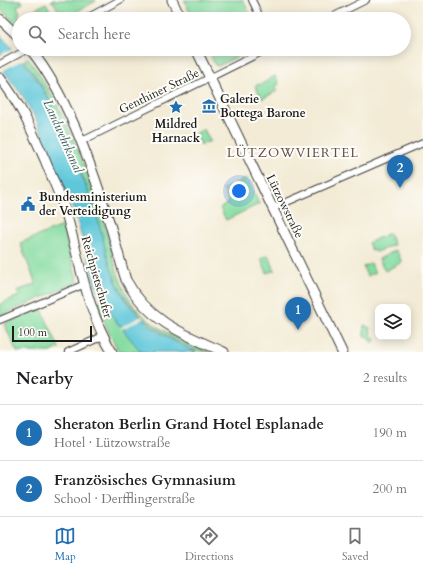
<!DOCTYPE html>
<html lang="en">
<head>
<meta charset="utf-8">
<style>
  :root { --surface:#fff; --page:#f6f6f6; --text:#202124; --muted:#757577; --line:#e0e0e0; --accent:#1f6fb2 }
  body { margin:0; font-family:Cardo,serif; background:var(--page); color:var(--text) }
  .controls { position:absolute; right:12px; bottom:12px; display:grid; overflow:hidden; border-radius:8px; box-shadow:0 2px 10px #0003 }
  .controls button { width:36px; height:36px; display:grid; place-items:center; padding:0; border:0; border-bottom:1px solid var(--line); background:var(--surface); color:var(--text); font:20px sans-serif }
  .scale { position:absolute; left:12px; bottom:10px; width:80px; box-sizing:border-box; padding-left:4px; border:2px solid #1c1c1c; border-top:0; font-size:11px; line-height:14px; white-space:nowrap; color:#1c1c1c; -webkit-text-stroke:3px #fdfcf7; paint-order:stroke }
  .you { position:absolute; left:239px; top:191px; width:14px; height:14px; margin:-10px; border:3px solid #fff; border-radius:50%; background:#1a73e8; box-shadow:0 0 0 6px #1a73e833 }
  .badge { display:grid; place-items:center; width:26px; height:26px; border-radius:50%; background:var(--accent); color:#fff; font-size:13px; font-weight:700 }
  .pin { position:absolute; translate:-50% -33px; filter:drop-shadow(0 1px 2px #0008) }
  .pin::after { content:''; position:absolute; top:21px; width:14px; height:12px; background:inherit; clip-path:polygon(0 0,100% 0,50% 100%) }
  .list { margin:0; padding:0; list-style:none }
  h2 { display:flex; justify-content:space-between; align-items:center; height:52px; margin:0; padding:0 16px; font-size:17px }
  h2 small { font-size:13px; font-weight:400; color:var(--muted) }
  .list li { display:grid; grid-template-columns:26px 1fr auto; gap:12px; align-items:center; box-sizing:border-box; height:56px; padding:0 16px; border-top:1px solid var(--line) }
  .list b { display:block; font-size:15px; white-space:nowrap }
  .list p { margin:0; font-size:13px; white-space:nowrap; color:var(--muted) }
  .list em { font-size:13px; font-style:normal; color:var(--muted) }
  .icon { flex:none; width:22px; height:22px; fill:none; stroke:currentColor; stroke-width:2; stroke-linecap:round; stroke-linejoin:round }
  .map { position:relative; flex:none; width:423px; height:352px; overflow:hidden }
  .search { position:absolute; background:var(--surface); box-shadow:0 2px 10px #0003; left:12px; right:12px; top:12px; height:44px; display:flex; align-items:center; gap:10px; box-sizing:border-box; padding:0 14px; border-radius:22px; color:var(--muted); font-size:15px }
  .sheet { height:164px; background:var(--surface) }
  nav { display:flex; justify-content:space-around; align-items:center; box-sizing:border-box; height:56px; border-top:1px solid var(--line); background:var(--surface); font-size:11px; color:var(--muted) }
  nav a { display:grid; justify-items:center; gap:2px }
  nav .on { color:var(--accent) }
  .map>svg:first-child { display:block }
</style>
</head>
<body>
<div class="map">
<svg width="423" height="352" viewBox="0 0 423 352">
  <rect width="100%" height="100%" fill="#fdfcf7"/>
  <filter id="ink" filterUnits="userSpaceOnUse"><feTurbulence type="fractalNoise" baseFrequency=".025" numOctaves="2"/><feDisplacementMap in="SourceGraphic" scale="8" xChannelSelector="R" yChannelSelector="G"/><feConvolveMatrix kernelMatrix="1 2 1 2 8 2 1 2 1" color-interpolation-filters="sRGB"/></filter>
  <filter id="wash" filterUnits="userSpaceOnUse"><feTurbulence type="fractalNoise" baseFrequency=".012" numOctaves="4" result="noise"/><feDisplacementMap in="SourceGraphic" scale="16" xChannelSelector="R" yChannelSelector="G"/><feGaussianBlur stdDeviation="0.9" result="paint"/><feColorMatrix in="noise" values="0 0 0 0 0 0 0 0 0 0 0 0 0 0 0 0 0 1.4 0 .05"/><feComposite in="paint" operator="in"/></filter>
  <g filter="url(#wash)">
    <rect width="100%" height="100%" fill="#f3ebd5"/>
    <path fill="#85dca0" stroke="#507c5e" d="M 0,0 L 21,0 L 23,3 L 17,6 L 20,13 L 18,14 L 20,18 L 46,3 L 55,19 L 19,19 L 19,26 L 0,9 Z
      M 52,0 L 95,0 L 96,1 L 63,19 L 53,1 L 51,2 Z
      M 184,0 L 243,0 L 252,19 L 193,19 Z
      M 208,49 L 252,49 L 244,53 L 242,51 L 239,52 L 240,55 L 218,66 L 215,65 Z
      M 28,58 C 61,103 82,157 100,210 C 110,240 115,283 135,307 C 154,330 183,340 209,352 C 198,352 193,349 183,344 C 157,332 135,314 120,289 C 108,267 104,240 97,216 C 91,195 82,174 73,154 C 59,120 47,88 24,60 Z
      M 275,76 L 279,84 L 275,86 L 277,91 L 262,99 L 255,86 L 259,84 L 260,85 C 266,82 269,79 275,76 Z
      M 204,129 L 210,141 L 201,145 L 195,134 Z
      M 247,178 L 259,204 L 226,220 L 220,208 L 229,203 L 223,189 Z
      M 62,226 L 78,282 L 0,316 L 0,304 L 19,296 L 17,291 L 36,284 L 20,243 Z
      M 389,233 L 394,245 L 376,252 L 375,250 L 372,251 L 368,243 Z
      M 396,250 L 402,262 L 385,271 L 379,259 Z
      M 268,255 L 275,270 L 267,273 L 261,258 Z
      M 371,263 L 375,273 L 367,276 L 363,267 Z
      M 102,300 L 119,325 L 121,325 L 124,329 L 124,331 L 142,352 L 119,352 L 109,333 L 97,302 Z
      M 41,308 L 59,348 L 51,352 L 17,352 L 4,324 Z
      M 364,325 L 370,328 L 371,335 L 375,340 L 373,343 L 367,336 L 364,337 Z"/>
    <path fill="#5ec7da" stroke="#3d727b" d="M 0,35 L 12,48 L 11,50 L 20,61 L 23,61 C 47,89 60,123 74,157 C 81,175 90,194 96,213 C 106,247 110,283 134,310 C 151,330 173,341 196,352 L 142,352 C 135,345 130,338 124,331 L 124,329 L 121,325 L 119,325 L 110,313 L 95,285 L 77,220 L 37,121 L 22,95 L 0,66 Z"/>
    <path fill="#f3ebd5" d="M 14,48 L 13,50 L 21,59 L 24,59 L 2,71 L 0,69 L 0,55 Z
      M 142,316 L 144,318 L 122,329 L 121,327 Z"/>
  </g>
  <g filter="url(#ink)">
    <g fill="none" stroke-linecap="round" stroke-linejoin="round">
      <defs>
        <path id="street" d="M 252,0 L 261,19
          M 85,19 L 120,0
          M 328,19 L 366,0
          M 0,64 L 28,49
          M 80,142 L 268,49
          M 273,208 L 423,143
          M 0,320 L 85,284
          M 68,352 L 103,336"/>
        <path id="secondary" d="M 172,0 L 181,19
          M 0,19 L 19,37
          M 30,49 C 66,93 90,161 107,215 C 114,236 119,258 126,280 C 148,321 183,334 224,352
          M 196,49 L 342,352
          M 0,78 C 20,103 32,131 45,160 C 53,180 62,200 68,220 C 80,264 88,312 112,352"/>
      </defs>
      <use href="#street" stroke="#3c3b38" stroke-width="8"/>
      <use href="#secondary" stroke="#3c3b38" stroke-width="11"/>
      <use href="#street" stroke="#fff" stroke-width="6"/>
      <use href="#secondary" stroke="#fff" stroke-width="9"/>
    </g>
  </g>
  <defs>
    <symbol id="museum-bare" viewBox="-9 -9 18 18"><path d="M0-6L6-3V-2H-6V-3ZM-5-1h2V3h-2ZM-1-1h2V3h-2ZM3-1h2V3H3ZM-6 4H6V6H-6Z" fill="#1f6fb2" stroke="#fdfcf7" stroke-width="2.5" paint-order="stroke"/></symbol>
    <symbol id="sight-bare" viewBox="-9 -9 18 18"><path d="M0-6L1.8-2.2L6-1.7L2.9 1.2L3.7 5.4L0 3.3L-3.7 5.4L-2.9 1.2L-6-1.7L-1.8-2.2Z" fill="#1f6fb2" stroke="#fdfcf7" stroke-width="2.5" paint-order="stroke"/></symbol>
    <symbol id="civic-bare" viewBox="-9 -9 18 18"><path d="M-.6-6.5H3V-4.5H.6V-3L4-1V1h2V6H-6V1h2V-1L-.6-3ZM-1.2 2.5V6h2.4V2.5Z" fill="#1f6fb2" stroke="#fdfcf7" stroke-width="2.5" paint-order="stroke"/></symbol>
  </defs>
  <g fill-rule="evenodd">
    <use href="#museum-bare" x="199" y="96" width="20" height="20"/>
    <use href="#sight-bare" x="166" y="97" width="20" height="20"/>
    <use href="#civic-bare" x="18" y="194" width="20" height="20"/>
  </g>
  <g text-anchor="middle" stroke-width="4" stroke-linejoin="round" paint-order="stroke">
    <g font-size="12" fill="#1c1c1c" stroke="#fdfcf7">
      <text transform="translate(159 91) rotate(-26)" y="4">Genthiner Straße</text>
      <text transform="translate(285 206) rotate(64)" y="4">Lützowstraße</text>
      <text transform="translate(97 277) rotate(74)" y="4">Reichpietschufer</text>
    </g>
    <g font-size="12" font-weight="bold" fill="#1c1c1c" stroke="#fdfcf7" text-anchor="start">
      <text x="220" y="103">Galerie<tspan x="220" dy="14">Bottega Barone</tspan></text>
      <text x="176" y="128" text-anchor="middle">Mildred<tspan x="176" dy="14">Harnack</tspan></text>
      <text x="39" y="201">Bundesministerium<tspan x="39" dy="14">der Verteidigung</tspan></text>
    </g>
    <g font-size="13" font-style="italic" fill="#366068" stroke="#fdfcf7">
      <text transform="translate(64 136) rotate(66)" y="5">Landwehrkanal</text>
    </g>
    <g font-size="13" letter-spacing="1" fill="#605049" stroke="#fdfcf7">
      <text x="293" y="157">LÜTZOWVIERTEL</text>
    </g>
  </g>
</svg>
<div class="controls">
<button><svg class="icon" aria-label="layers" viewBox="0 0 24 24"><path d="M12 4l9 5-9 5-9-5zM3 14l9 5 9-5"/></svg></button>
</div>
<div class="scale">100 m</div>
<div class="you"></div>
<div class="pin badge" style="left:298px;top:330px">1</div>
<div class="pin badge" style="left:400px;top:188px">2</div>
<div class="search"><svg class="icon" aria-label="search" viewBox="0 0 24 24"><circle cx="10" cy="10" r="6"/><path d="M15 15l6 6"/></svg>Search here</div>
</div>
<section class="sheet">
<h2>Nearby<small>2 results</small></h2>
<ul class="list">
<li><span class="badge">1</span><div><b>Sheraton Berlin Grand Hotel Esplanade</b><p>Hotel · Lützowstraße</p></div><em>190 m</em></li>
<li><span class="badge">2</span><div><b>Französisches Gymnasium</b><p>School · Derfflingerstraße</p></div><em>200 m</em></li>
</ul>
</section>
<nav>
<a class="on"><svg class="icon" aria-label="map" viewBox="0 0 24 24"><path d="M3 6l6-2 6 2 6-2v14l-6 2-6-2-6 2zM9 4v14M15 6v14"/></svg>Map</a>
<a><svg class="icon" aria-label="directions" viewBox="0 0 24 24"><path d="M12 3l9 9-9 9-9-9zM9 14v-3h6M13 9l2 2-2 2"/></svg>Directions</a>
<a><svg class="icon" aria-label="saved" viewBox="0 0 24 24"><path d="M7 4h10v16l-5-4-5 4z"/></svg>Saved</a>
</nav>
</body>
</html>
